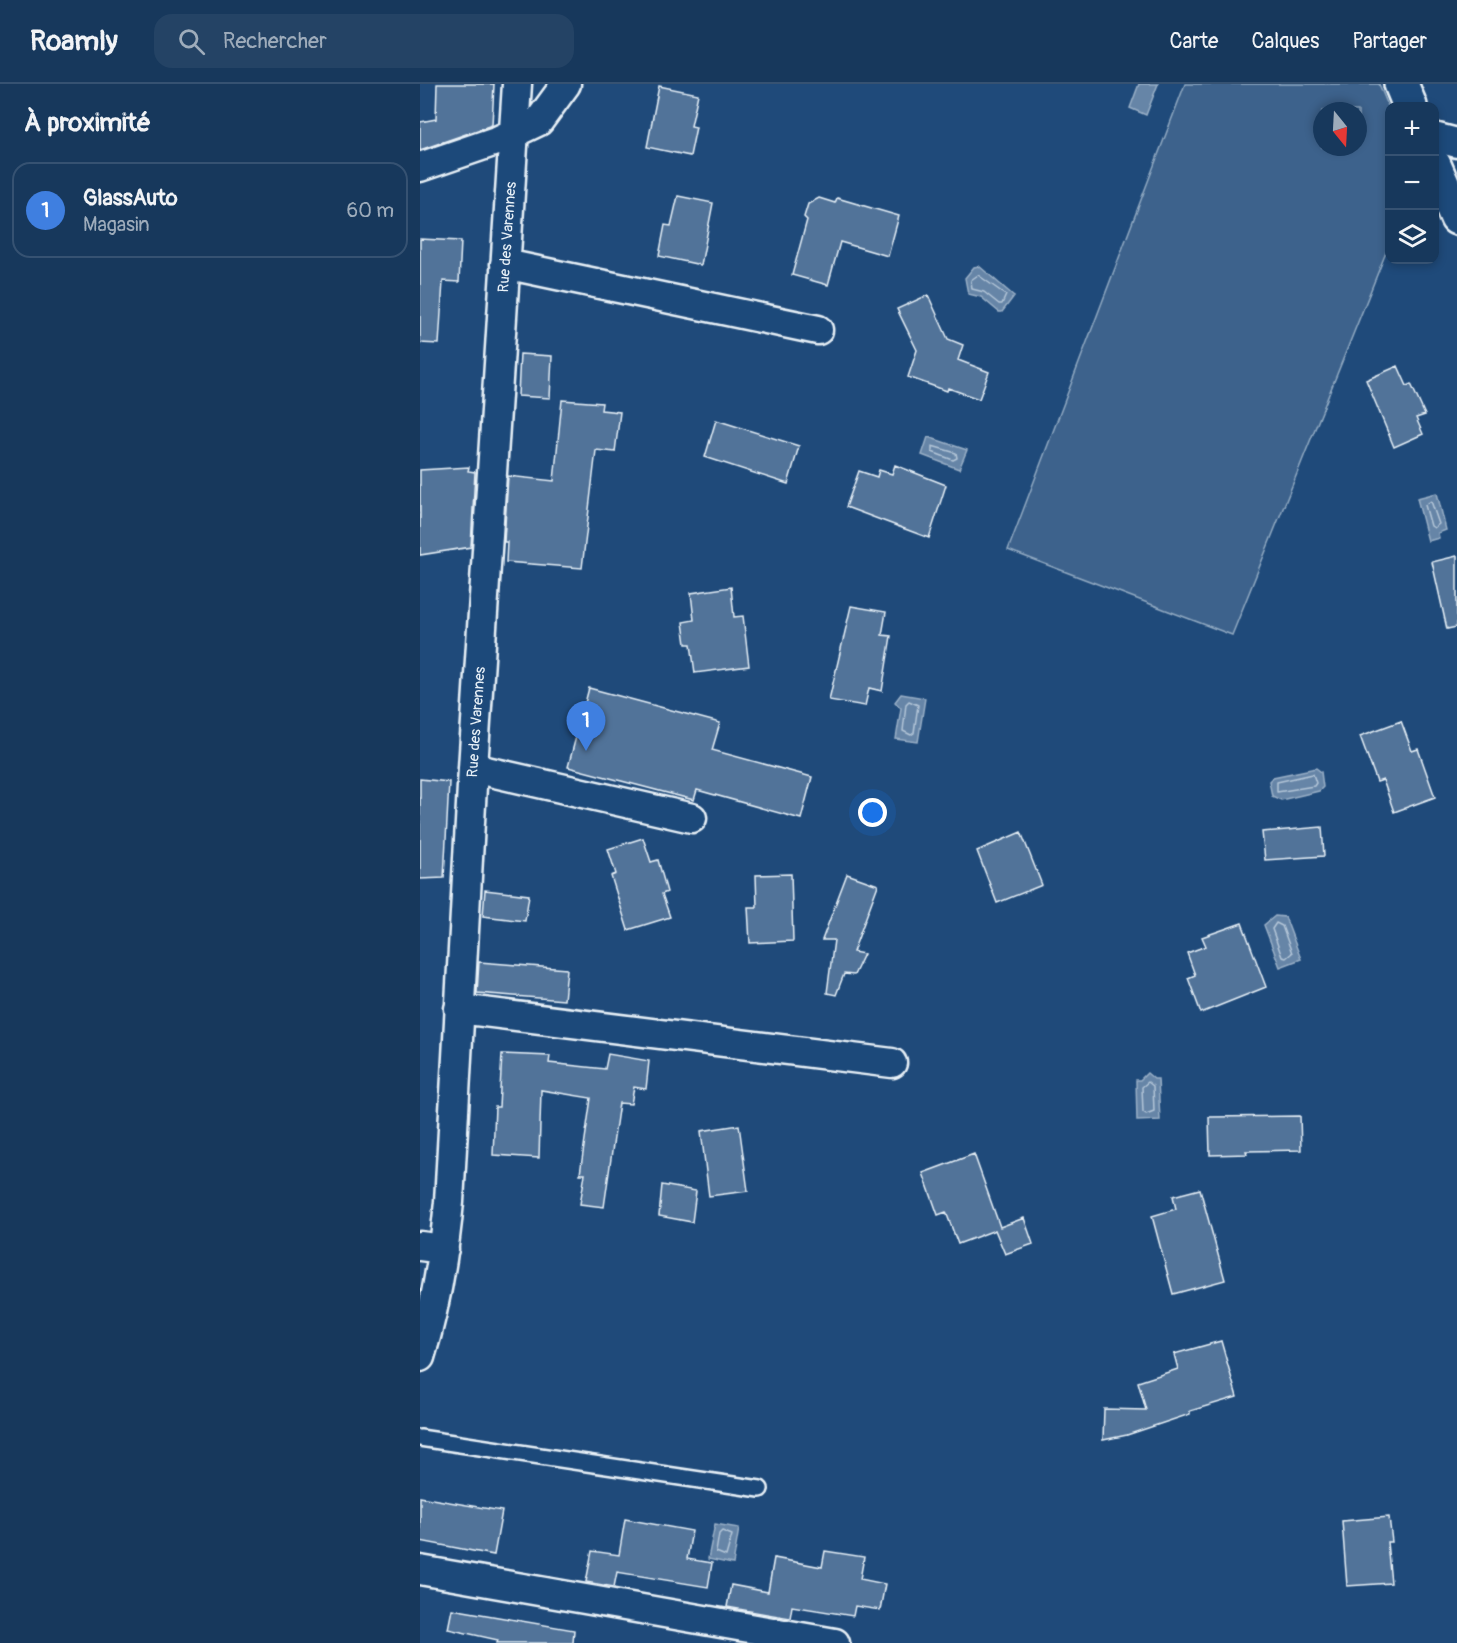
<!DOCTYPE html>
<html lang="fr">
<head>
<meta charset="utf-8">
<style>
  :root { --surface:#17385c; --page:#244365; --text:#f1f3f6; --muted:#9eacbb; --line:#365272; --accent:#e69b98 }
  body { margin:0; font-family:Pangolin,sans-serif; background:var(--page); color:var(--text) }
  .controls { position:absolute; right:18px; top:18px; display:grid; overflow:hidden; border-radius:12px; box-shadow:0 3px 9px #0003 }
  .controls button { width:54px; height:54px; display:grid; place-items:center; padding:0; border:0; border-bottom:2px solid var(--line); background:var(--surface); color:var(--text); font:30px sans-serif }
  .compass { position:absolute; left:893px; top:18px; width:54px; height:54px; border-radius:50%; background:var(--surface); box-shadow:0 3px 9px #0003; rotate:162deg }
  .you { position:absolute; left:453px; top:729px; width:21px; height:21px; margin:-15px; border:4px solid #fff; border-radius:50%; background:#1a73e8; box-shadow:0 0 0 9px #1a73e833 }
  .badge { display:grid; place-items:center; width:39px; height:39px; border-radius:50%; background:var(--accent); color:#fff; font-size:20px; font-weight:700 }
  .pin { position:absolute; translate:-50% -50px; filter:drop-shadow(0 2px 3px #0008) }
  .pin::after { content:''; position:absolute; top:32px; width:21px; height:18px; background:inherit; clip-path:polygon(0 0,100% 0,50% 100%) }
  .list { margin:0; padding:0; list-style:none }
  h2 { display:flex; justify-content:space-between; align-items:center; height:78px; margin:0; padding:0 24px; font-size:26px }
  h2 small { font-size:20px; font-weight:400; color:var(--muted) }
  .list li { display:grid; grid-template-columns:39px 1fr auto; gap:18px; align-items:center; box-sizing:border-box; height:96px; margin:0 12px 12px; padding:0 12px; border:2px solid var(--line); border-radius:18px }
  .list b { display:block; font-size:22px; white-space:nowrap }
  .list p { margin:0; font-size:20px; white-space:nowrap; color:var(--muted) }
  .list em { font-size:20px; font-style:normal; color:var(--muted) }
  .icon { flex:none; width:33px; height:33px; fill:none; stroke:currentColor; stroke-width:2; stroke-linecap:round; stroke-linejoin:round }
  .map { position:relative; flex:none; width:1037px; height:1559px; overflow:hidden }
  header { display:flex; align-items:center; gap:36px; box-sizing:border-box; height:84px; padding:0 30px; background:var(--surface); border-bottom:2px solid var(--line) }
  header strong { font-size:28px }
  nav { display:flex; gap:33px; margin-inline-start:auto; font-size:21px }
  .search { width:420px; height:54px; background:var(--page); display:flex; align-items:center; gap:15px; box-sizing:border-box; padding:0 21px; border-radius:18px; color:var(--muted); font-size:22px }
  main { display:flex }
  aside { flex:1; background:var(--surface) }
  .map>svg:first-child { display:block }
</style>
</head>
<body>
<header>
<strong>Roamly</strong>
<div class="search"><svg class="icon" aria-label="search" viewBox="0 0 24 24"><circle cx="10" cy="10" r="6"/><path d="M15 15l6 6"/></svg>Rechercher</div>
<nav><a>Carte</a><a>Calques</a><a>Partager</a></nav>
</header>
<main>
<aside>
<h2>À proximité<small></small></h2>
<ul class="list">
<li><span class="badge" style="background:#3f7fe0">1</span><div><b>GlassAuto</b><p>Magasin</p></div><em>60 m</em></li>
</ul>
</aside>
<div class="map">
<svg width="1037" height="1559" viewBox="0 0 1037 1559">
  <rect width="100%" height="100%" fill="#1f4a7a"/>
  <filter id="ink" filterUnits="userSpaceOnUse"><feTurbulence type="fractalNoise" baseFrequency=".0167" numOctaves="2"/><feDisplacementMap in="SourceGraphic" scale="12" xChannelSelector="R" yChannelSelector="G"/><feConvolveMatrix kernelMatrix="1 2 1 2 8 2 1 2 1" color-interpolation-filters="sRGB"/></filter>
  <g filter="url(#ink)">
    <path fill="#3c628c" stroke="#92aac2" stroke-width="1.5" fill-rule="evenodd" d="M 765,0 L 959,0 L 969,24 L 969,161 L 812,551 L 588,466 ZM 902,27 L 938,27 L 938,63 L 902,63 Z"/>
    <path fill="#6685a7" stroke="#9ab0c7" stroke-width="1.5" d="M 719,0 L 738,0 L 726,31 L 710,24 Z
      M 559,182 L 594,212 L 582,228 L 579,228 L 561,213 L 548,210 L 545,194 L 554,183 Z
      M 508,353 L 547,366 L 539,385 L 502,371 Z
      M 1017,409 L 1026,446 L 1018,449 L 1019,454 L 1008,457 L 997,414 Z
      M 481,610 L 505,614 L 498,658 L 476,655 L 481,624 L 475,618 Z
      M 896,684 L 901,688 L 903,703 L 899,707 L 861,716 L 852,712 L 849,697 L 853,693 Z
      M 855,832 L 865,833 L 881,875 L 860,883 L 844,841 Z
      M 727,989 L 734,995 L 738,995 L 740,1036 L 717,1037 L 716,996 L 720,996 Z
      M 295,1440 L 319,1444 L 313,1480 L 288,1475 Z"/>
    <g fill="none" stroke-linecap="round" stroke-linejoin="round">
      <path stroke="#b4c6d8" stroke-width="1.5" d="M 558,191 L 586,211 L 582,220 L 579,220 L 564,208 L 552,205 L 551,196 Z
        M 512,362 L 536,369 L 537,374 L 533,376 L 512,368 Z
        M 1011,417 L 1019,440 L 1014,444 L 1011,442 L 1005,421 Z
        M 489,617 L 498,621 L 494,649 L 491,651 L 483,647 L 486,620 Z
        M 893,690 L 896,699 L 894,702 L 857,708 L 857,698 Z
        M 856,839 L 862,842 L 872,869 L 866,874 L 862,873 L 852,845 Z
        M 728,998 L 733,1002 L 734,1027 L 726,1030 L 723,1028 L 722,1003 Z
        M 302,1447 L 312,1451 L 306,1472 L 296,1468 L 299,1450 Z"/>
    </g>
    <path fill="#517399" stroke="#e8f1f8" stroke-width="1.5" d="M 17,0 L 74,0 L 72,41 L 0,66 L 0,38 L 16,35 Z
      M 239,2 L 278,10 L 271,42 L 276,43 L 270,72 L 227,63 Z
      M 258,112 L 293,119 L 281,181 L 239,172 L 245,141 L 251,142 Z
      M 399,114 L 415,119 L 417,114 L 479,132 L 468,172 L 420,158 L 408,201 L 372,191 L 387,136 L 384,133 L 388,120 Z
      M 0,155 L 41,157 L 39,198 L 23,197 L 19,260 L 0,259 Z
      M 508,211 L 528,255 L 543,261 L 538,276 L 569,288 L 559,315 L 528,304 L 527,307 L 488,293 L 497,266 L 477,225 Z
      M 100,270 L 132,272 L 130,314 L 98,312 Z
      M 978,282 L 987,302 L 991,300 L 1005,331 L 996,334 L 1003,350 L 974,363 L 946,296 Z
      M 142,316 L 182,319 L 181,326 L 200,328 L 195,368 L 176,366 L 162,484 L 86,478 L 87,458 L 84,458 L 88,392 L 134,397 Z
      M 296,336 L 379,362 L 368,400 L 285,373 Z
      M 475,381 L 526,401 L 509,454 L 426,423 L 439,387 L 457,393 L 459,386 L 472,390 Z
      M 49,383 L 48,387 L 55,388 L 51,463 L 0,471 L 0,386 Z
      M 1037,472 L 1037,543 L 1027,545 L 1012,478 Z
      M 311,503 L 314,533 L 323,532 L 329,582 L 275,589 L 271,560 L 266,560 L 263,538 L 274,536 L 271,509 Z
      M 431,522 L 466,528 L 462,551 L 471,552 L 462,607 L 449,604 L 445,622 L 409,616 Z
      M 169,604 L 300,639 L 292,666 L 392,693 L 381,735 L 277,706 L 274,716 L 148,683 Z
      M 981,637 L 992,667 L 998,665 L 1015,713 L 974,728 L 963,696 L 957,698 L 940,652 Z
      M 0,695 L 29,698 L 24,794 L 0,795 Z
      M 902,743 L 904,772 L 845,776 L 842,748 Z
      M 601,748 L 622,801 L 577,819 L 557,767 Z
      M 223,754 L 231,778 L 238,776 L 247,808 L 242,810 L 250,833 L 208,846 L 191,792 L 196,790 L 188,765 Z
      M 371,790 L 373,857 L 330,859 L 328,823 L 337,823 L 336,791 Z
      M 427,790 L 458,801 L 433,868 L 444,870 L 434,891 L 424,890 L 416,911 L 407,909 L 414,856 L 402,856 Z
      M 65,806 L 109,811 L 105,837 L 63,832 Z
      M 822,839 L 846,903 L 781,929 L 768,894 L 775,891 L 767,869 L 786,862 L 782,853 Z
      M 59,878 L 147,885 L 144,916 L 57,909 Z
      M 82,970 L 130,972 L 129,979 L 185,985 L 188,970 L 229,977 L 226,1005 L 214,1003 L 211,1020 L 199,1019 L 184,1123 L 160,1120 L 165,1090 L 160,1090 L 171,1014 L 121,1006 L 119,1074 L 73,1071 L 75,1023 L 79,1023 Z
      M 880,1032 L 881,1066 L 826,1067 L 827,1070 L 790,1071 L 789,1033 Z
      M 319,1041 L 328,1107 L 289,1112 L 281,1047 Z
      M 554,1070 L 580,1143 L 604,1134 L 613,1160 L 585,1170 L 575,1146 L 538,1160 L 526,1128 L 518,1131 L 503,1089 Z
      M 242,1101 L 276,1107 L 272,1138 L 239,1132 Z
      M 780,1105 L 805,1196 L 753,1210 L 732,1132 L 756,1125 L 753,1112 Z
      M 801,1257 L 817,1313 L 770,1327 L 770,1330 L 707,1351 L 683,1356 L 684,1325 L 726,1326 L 718,1298 L 758,1285 L 754,1270 Z
      M 0,1413 L 82,1427 L 74,1471 L 0,1457 Z
      M 969,1433 L 972,1458 L 967,1458 L 971,1499 L 927,1502 L 922,1437 Z
      M 205,1435 L 272,1447 L 267,1475 L 292,1479 L 288,1503 L 197,1488 L 194,1503 L 166,1498 L 172,1467 L 199,1471 Z
      M 405,1467 L 444,1473 L 440,1495 L 465,1500 L 460,1526 L 435,1522 L 433,1532 L 372,1522 L 370,1534 L 307,1523 L 311,1501 L 348,1508 L 354,1474 L 402,1483 Z
      M 32,1525 L 154,1546 L 153,1559 L 77,1559 L 78,1556 L 28,1545 Z"/>
    <g fill="none" stroke-linecap="round" stroke-linejoin="round">
      <defs>
        <path id="lane" d="M 0,1354 L 340,1405"/>
        <path id="street" d="M 1014,53 L 1037,59
          M 0,83 L 79,56 L 119,37 L 146,0
          M 85,180 L 398,246
          M 53,684 L 272,734
          M 39,925 L 472,979
          M 0,1162 L 24,1165
          M 0,1273 C 16,1222 24,1171 29,1118 L 53,684 L 97,0
          M 0,1486 L 415,1559"/>
        <path id="primary" d="M 981,0 L 990,22
          M 1014,81 L 1037,134"/>
      </defs>
      <use href="#lane" stroke="#e8f1f8" stroke-width="20"/>
      <use href="#street" stroke="#e8f1f8" stroke-width="33"/>
      <use href="#primary" stroke="#e8f1f8" stroke-width="38"/>
      <use href="#lane" stroke="#1f4a7a" stroke-width="15"/>
      <use href="#street" stroke="#1f4a7a" stroke-width="28"/>
      <use href="#primary" stroke="#1f4a7a" stroke-width="33"/>
    </g>
  </g>
  <g text-anchor="middle" stroke-width="4.5" stroke-linejoin="round" paint-order="stroke">
    <g font-size="15" fill="#e8f1f8" stroke="#1f4a7a">
      <text transform="translate(87 153) rotate(-86)" y="5">Rue des Varennes</text>
      <text transform="translate(56 638) rotate(-86)" y="5">Rue des Varennes</text>
    </g>
  </g>
</svg>
<div class="controls">
<button>+</button>
<button>−</button>
<button><svg class="icon" aria-label="layers" viewBox="0 0 24 24"><path d="M12 4l9 5-9 5-9-5zM3 14l9 5 9-5"/></svg></button>
</div>
<svg class="compass" viewBox="-18 -18 36 36"><path d="M0-13l5 13h-10z" fill="#e53935"/><path d="M0 13l5-13h-10z" fill="#9eacbb"/></svg>
<div class="you"></div>
<div class="pin badge" style="left:166px;top:667px;background:#3f7fe0">1</div>
</div>
</main>
</body>
</html>
